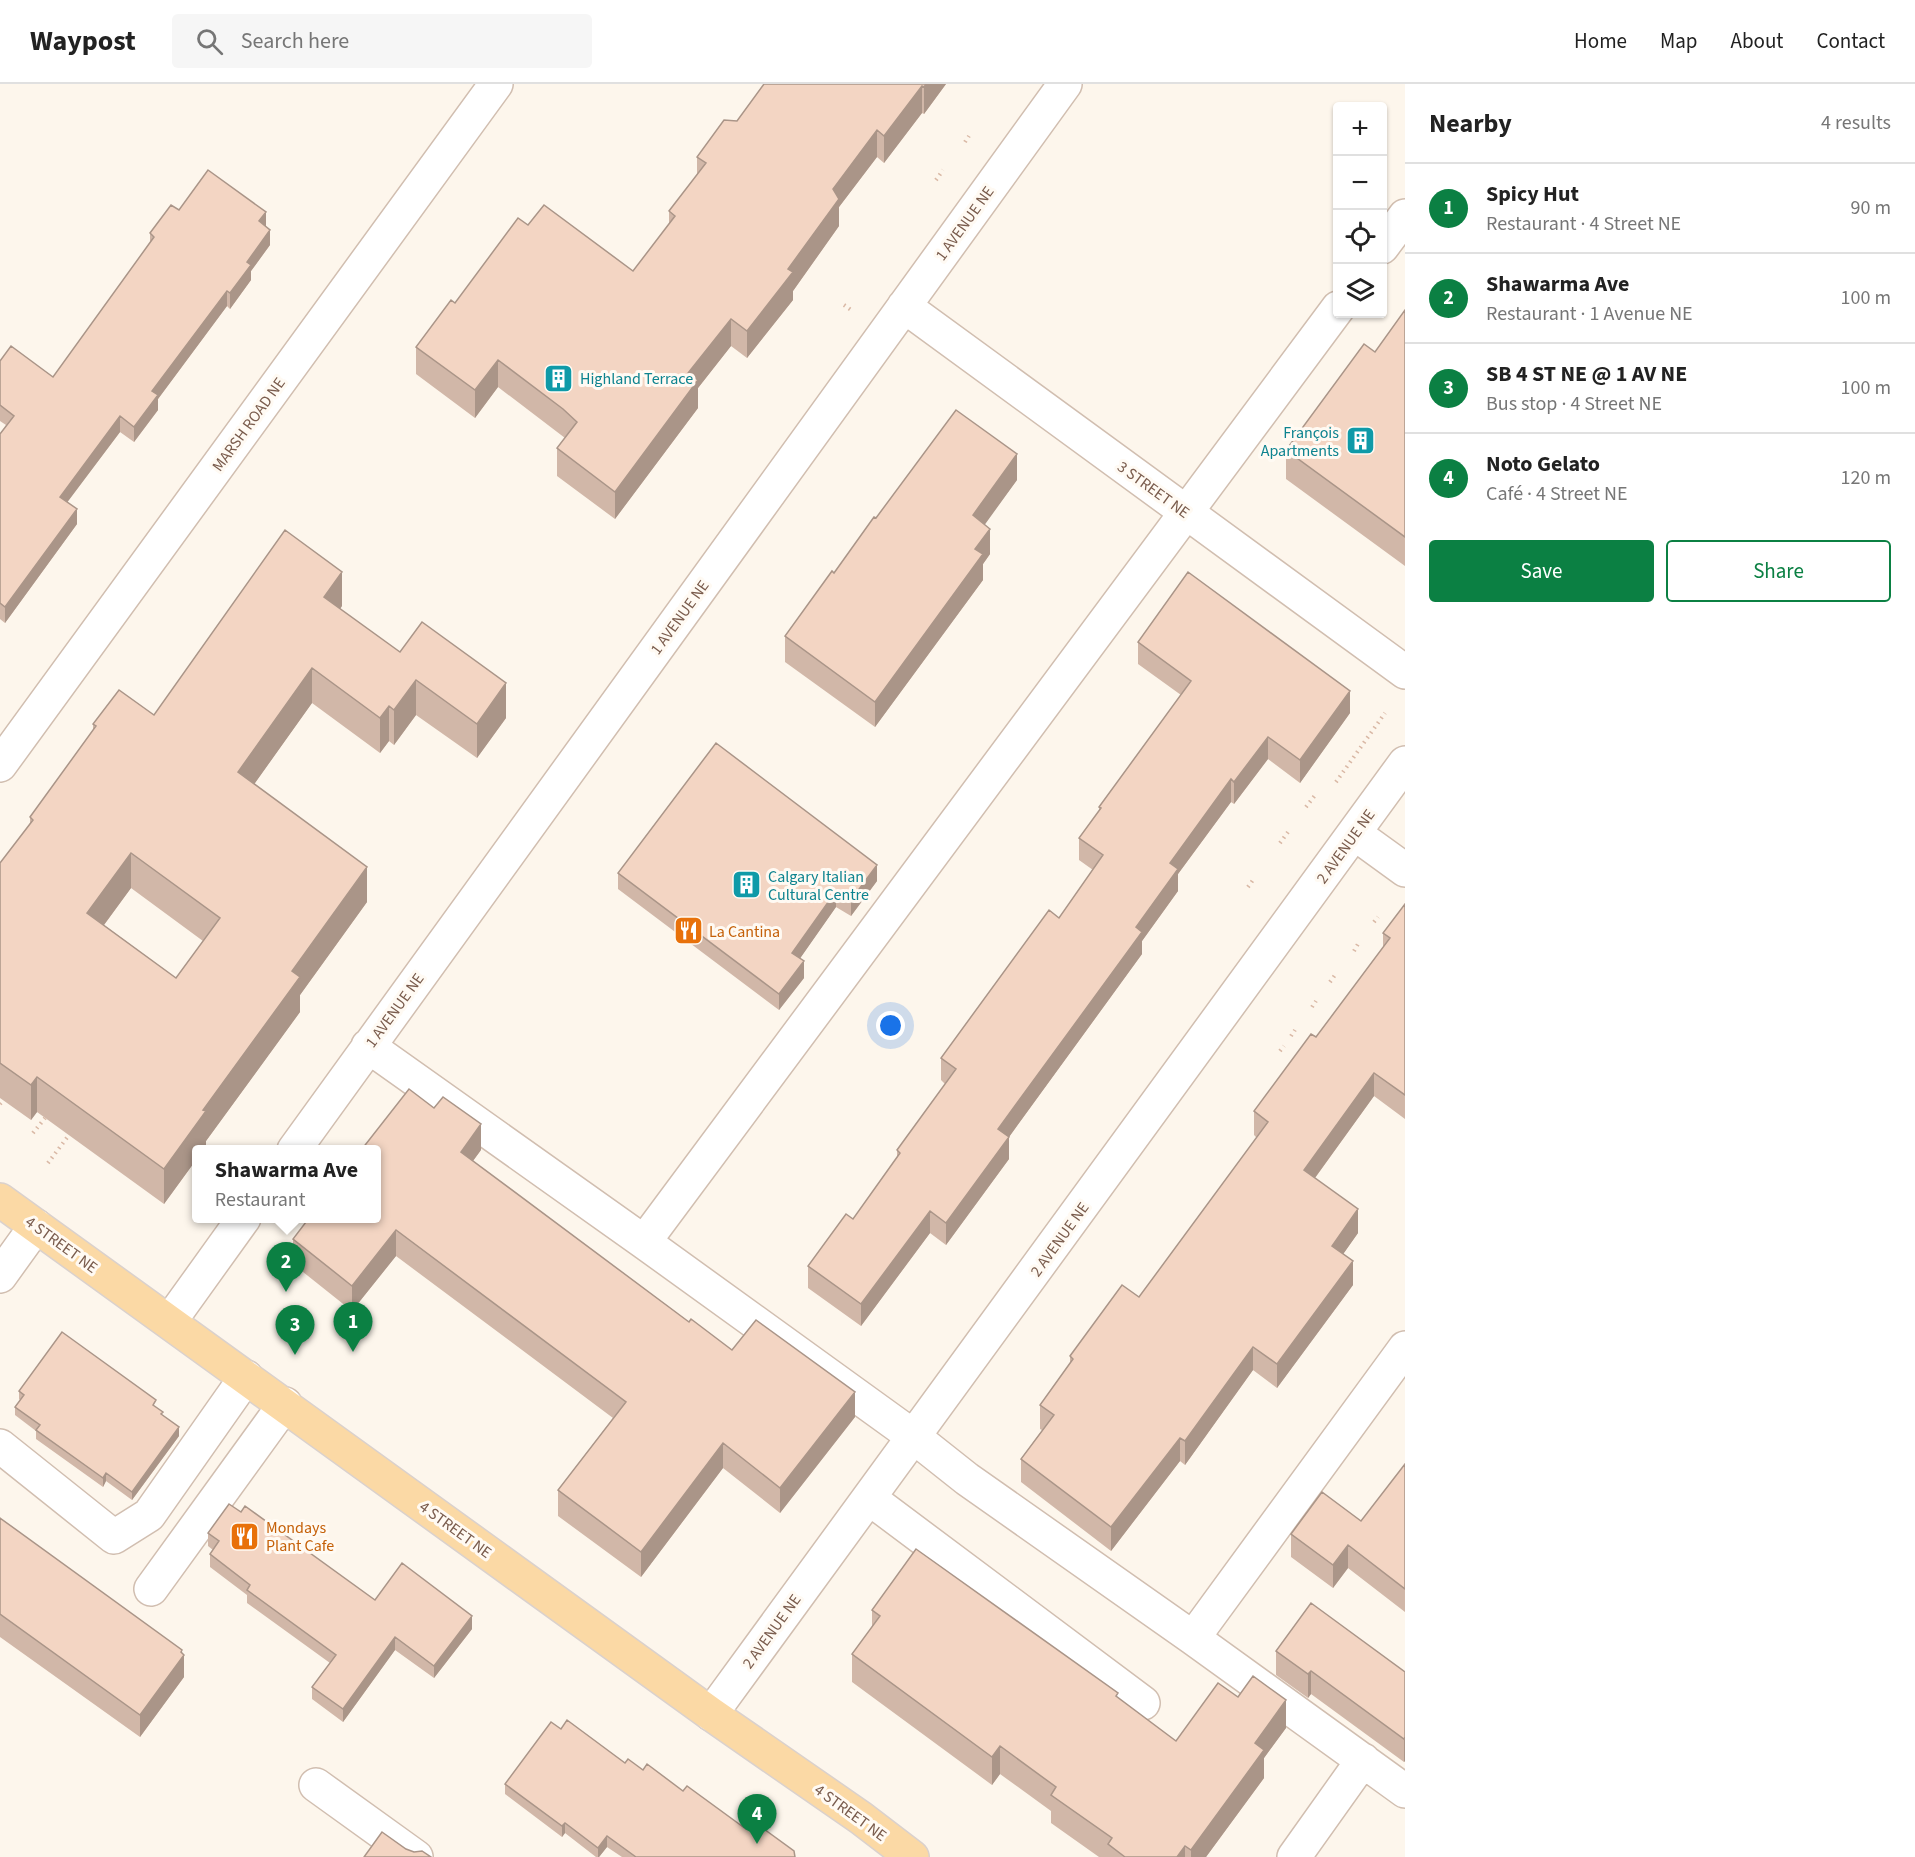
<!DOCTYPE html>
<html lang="en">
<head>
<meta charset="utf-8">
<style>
  :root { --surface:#fff; --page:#f6f6f6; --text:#222; --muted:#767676; --line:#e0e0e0; --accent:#0b8043 }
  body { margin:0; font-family:"Source Sans 3",sans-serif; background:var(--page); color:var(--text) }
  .controls { position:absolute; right:18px; top:18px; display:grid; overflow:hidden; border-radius:6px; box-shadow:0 2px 4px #0004 }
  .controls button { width:54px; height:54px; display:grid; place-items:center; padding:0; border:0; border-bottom:2px solid var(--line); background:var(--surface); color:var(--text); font:30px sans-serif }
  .you { position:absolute; left:891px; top:942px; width:21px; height:21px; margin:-15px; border:4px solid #fff; border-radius:50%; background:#1a73e8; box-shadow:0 0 0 9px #1a73e833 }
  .badge { display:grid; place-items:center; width:39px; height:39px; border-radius:50%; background:var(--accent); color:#fff; font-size:20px; font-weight:700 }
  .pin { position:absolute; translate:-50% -50px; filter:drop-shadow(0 2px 3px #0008) }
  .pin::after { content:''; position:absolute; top:32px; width:21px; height:18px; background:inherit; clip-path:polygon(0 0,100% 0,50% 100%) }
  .popup { position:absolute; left:192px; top:1061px; width:189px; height:78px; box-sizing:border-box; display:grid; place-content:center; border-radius:6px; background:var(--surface); filter:drop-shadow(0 2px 4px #0005); font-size:20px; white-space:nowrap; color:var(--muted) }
  .popup b { font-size:22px; color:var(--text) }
  .popup::after { content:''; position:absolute; left:50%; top:100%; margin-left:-12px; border:12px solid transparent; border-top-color:var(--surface) }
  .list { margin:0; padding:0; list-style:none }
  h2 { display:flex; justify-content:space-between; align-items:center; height:78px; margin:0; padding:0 24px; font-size:26px }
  h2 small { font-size:20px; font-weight:400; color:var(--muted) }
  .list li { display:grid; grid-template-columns:39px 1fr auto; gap:18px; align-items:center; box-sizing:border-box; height:90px; padding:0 24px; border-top:2px solid var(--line) }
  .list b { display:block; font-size:22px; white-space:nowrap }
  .list p { margin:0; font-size:20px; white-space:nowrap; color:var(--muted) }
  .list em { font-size:20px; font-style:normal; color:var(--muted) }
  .actions { display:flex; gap:12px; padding:18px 24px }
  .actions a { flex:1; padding:14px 0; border:2px solid var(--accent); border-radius:6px; text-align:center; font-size:21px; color:var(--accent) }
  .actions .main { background:var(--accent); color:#fff }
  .icon { flex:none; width:33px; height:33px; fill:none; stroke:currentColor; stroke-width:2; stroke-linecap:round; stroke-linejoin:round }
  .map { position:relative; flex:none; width:1405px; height:1773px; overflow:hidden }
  header { display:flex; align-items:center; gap:36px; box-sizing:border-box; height:84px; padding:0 30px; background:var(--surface); border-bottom:2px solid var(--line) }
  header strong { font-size:28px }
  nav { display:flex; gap:33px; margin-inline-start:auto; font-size:21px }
  .search { width:420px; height:54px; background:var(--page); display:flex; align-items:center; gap:15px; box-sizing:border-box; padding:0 21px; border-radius:6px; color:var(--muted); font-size:22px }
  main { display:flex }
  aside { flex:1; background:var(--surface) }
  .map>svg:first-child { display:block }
</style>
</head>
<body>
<header>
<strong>Waypost</strong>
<div class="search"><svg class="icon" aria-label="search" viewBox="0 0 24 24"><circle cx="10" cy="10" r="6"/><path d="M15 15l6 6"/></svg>Search here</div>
<nav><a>Home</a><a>Map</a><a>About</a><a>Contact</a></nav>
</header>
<main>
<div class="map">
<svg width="1405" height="1773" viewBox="0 0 1405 1773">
  <rect width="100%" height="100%" fill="#fdf6ec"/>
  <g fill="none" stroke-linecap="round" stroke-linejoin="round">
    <defs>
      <path id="minor" d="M 1382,163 L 1405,132
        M 904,222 L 1405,588
        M 0,681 L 496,0
        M 1354,749 L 1405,786
        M 368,962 L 644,1158 L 914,1353 L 967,1395 L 1193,1554 L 1405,1707
        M 294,1066 L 1065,0
        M 644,1158 L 1338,224
        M 0,1192 L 36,1142
        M 170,1237 L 244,1134
        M 0,1362 L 114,1453 L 149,1431 L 246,1293
        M 869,1414 L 1143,1619
        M 151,1505 L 285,1320
        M 1193,1554 L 1405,1264
        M 711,1630 L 1405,679
        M 316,1701 L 416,1773
        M 1294,1773 L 1363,1676"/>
      <path id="major" d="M 0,1116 L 711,1630 L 861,1734 L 912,1773"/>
    </defs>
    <use href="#minor" stroke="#d1beb0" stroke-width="36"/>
    <use href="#major" stroke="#dad1cd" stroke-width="36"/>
    <path stroke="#d9b8a5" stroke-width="4" stroke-dasharray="1.5 4.5" stroke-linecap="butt" d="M 965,58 L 969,52
      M 936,96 L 943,86
      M 844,221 L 851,226
      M 1336,698 L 1385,629
      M 1306,723 L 1316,710
      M 1280,759 L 1288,748
      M 1248,803 L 1253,796
      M 1374,838 L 1378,833
      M 1354,867 L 1358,860
      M 1330,898 L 1335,891
      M 1312,923 L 1316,917
      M 1291,952 L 1295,946
      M 1280,967 L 1284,962
      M 0,1020 L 6,1013
      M 33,1049 L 45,1034
      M 48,1079 L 69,1051"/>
    <use href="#minor" stroke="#fff" stroke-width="33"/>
    <use href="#major" stroke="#fbd9a5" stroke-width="33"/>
  </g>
  <path fill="#d1b7a8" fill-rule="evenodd" d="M 764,0 L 946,0 L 924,30 L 922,29 L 884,79 L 877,73 L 839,123 L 839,142 L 793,207 L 793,216 L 747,274 L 731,262 L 698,304 L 698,324 L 615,435 L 557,392 L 557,364 L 565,354 L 498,303 L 475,334 L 416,290 L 416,263 L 528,141 L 633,187 L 669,140 L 669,127 L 697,91 L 697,73 L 737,37 Z
    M 179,126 L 266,142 L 270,161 L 251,187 L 251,196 L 230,225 L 227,222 L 158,315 L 158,326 L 134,358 L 120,348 L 67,418 L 77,440 L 5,539 L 0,535 L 0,350 L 6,341 L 0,337 L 0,277 L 53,293 L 150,160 L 150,149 Z
    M 1405,226 L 1405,482 L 1286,395 L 1286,366 L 1375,268 Z
    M 1017,396 L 984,440 L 990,470 L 983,480 L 983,496 L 875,643 L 785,578 L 785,552 L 876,434 Z
    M 342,522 L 340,525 L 400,568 L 506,634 L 477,674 L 416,631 L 394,661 L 389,657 L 380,669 L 312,619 L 254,700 L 367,818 L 300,911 L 300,928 L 206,1057 L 206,1062 L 196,1065 L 196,1076 L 164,1120 L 37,1028 L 31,1036 L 0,1014 L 0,779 L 30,740 L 30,733 L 93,646 L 93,640 L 154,631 ZM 131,804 L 203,857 L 176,894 L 104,841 Z
    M 1138,558 L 1350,629 L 1300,699 L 1268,675 L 1234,720 L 1231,718 L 1178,790 L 1178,807 L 1142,857 L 1142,870 L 1009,1053 L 1009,1075 L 946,1161 L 930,1149 L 861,1242 L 808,1204 L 808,1182 L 853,1135 L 897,1074 L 897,1066 L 945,1000 L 941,996 L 941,974 L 1059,834 L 1093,786 L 1079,776 L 1079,754 L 1099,727 L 1099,723 L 1181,611 L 1138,580 Z
    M 618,789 L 877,797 L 851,832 L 836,823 L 800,874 L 804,894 L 779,926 L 618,805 Z
    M 1405,820 L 1405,1035 L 1374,1012 L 1315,1094 L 1358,1149 L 1343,1170 L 1353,1201 L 1277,1304 L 1253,1286 L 1185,1381 L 1180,1377 L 1111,1467 L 1021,1398 L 1021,1375 L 1042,1346 L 1040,1345 L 1040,1321 L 1070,1279 L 1070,1272 L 1139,1213 L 1257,1054 L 1254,1051 L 1254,1027 L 1316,953 L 1383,864 L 1383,849 Z
    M 481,1066 L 473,1077 L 689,1238 L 732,1266 L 855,1333 L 780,1429 L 723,1384 L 641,1493 L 558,1432 L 558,1406 L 613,1334 L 396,1172 L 352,1227 L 293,1180 L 293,1155 Z
    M 19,1307 L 156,1323 L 179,1352 L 132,1416 L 106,1397 L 103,1403 L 36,1355 L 36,1347 L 15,1331 L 15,1323 L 20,1316 L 19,1315 Z
    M 1405,1380 L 1405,1528 L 1348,1484 L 1333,1504 L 1291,1473 L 1291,1450 L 1361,1437 Z
    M 241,1428 L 375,1516 L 472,1545 L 434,1594 L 395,1566 L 343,1638 L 312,1615 L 312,1603 L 330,1579 L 247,1519 L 247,1511 L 210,1483 L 210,1470 L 213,1466 L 208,1462 L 208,1449 Z
    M 0,1434 L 182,1569 L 184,1593 L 140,1653 L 0,1553 Z
    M 872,1526 L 1118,1614 L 1176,1657 L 1238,1613 L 1286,1644 L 1264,1674 L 1264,1694 L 1206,1773 L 1099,1773 L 1051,1739 L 1051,1727 L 1000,1690 L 992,1701 L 852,1598 L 852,1570 L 872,1543 Z
    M 1276,1567 L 1405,1588 L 1405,1677 L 1404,1678 L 1311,1610 L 1308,1614 L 1276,1591 Z
    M 561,1645 L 625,1679 L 643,1686 L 683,1707 L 746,1745 L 795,1773 L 622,1773 L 607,1763 L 599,1773 L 596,1773 L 565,1749 L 562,1753 L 505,1710 L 505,1700 Z"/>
  <path fill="#aa9588" d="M 926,0 L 946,0 L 924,30 L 924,3 Z
    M 922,2 L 922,29 L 884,79 L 884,52 Z
    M 877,46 L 877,73 L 839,123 L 839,142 L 793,207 L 793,216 L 747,274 L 747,247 L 788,185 L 833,105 Z
    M 266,128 L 266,144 L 259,137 Z
    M 270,146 L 270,161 L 251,187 L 251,196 L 230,225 L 230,209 L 247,178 Z
    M 227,207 L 227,222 L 158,315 L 158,326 L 134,358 L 134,343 L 152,307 Z
    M 731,235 L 731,262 L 698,304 L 698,324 L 615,435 L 615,408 L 688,289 Z
    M 498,276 L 498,303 L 475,334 L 475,306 Z
    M 120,332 L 120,348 L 60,428 L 60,413 Z
    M 1017,370 L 1017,396 L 973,457 L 973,431 Z
    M 77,425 L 77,440 L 5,539 L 5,523 Z
    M 990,445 L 990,470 L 983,480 L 983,496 L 875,643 L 875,618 L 975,465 Z
    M 342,488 L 342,522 L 324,548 L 324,513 Z
    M 312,584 L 312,619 L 238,723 L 238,688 Z
    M 416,596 L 416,631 L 394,661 L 394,626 Z
    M 506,599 L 506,634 L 477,674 L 477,640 Z
    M 1350,607 L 1350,629 L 1300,699 L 1300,676 Z
    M 389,622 L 389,657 L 380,669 L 380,634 Z
    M 1268,653 L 1268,675 L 1234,720 L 1234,698 Z
    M 1231,695 L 1231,718 L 1178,790 L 1178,807 L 1142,857 L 1142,870 L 1009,1053 L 1009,1075 L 946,1161 L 946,1139 L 998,1045 L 1136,843 L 1170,779 Z
    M 131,769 L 131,804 L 87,864 L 87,829 Z
    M 877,781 L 877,797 L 851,832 L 851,816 Z
    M 367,783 L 367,818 L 300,911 L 300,928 L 206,1057 L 206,1062 L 203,1065 L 196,1065 L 196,1076 L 164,1120 L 164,1085 L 203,1026 L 292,887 Z
    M 836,807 L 836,823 L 792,886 L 792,869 Z
    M 804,877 L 804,894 L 779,926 L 779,910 Z
    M 1374,989 L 1374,1012 L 1304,1109 L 1304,1086 Z
    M 37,993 L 37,1028 L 31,1036 L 31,1001 Z
    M 481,1040 L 481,1066 L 461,1093 L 461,1068 Z
    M 1358,1125 L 1358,1149 L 1332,1186 L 1332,1162 Z
    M 930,1127 L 930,1149 L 861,1242 L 861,1220 Z
    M 396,1146 L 396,1172 L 352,1227 L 352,1202 Z
    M 1353,1177 L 1353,1201 L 1277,1304 L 1277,1280 Z
    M 1253,1263 L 1253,1286 L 1185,1381 L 1185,1357 Z
    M 855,1308 L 855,1333 L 780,1429 L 780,1404 Z
    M 179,1343 L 179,1352 L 132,1416 L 132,1408 Z
    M 1180,1354 L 1180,1377 L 1111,1467 L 1111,1443 Z
    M 723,1359 L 723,1384 L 641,1493 L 641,1468 Z
    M 106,1389 L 106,1397 L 103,1403 L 103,1394 Z
    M 1348,1461 L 1348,1484 L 1333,1504 L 1333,1481 Z
    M 472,1532 L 472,1545 L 434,1594 L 434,1582 Z
    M 395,1553 L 395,1566 L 343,1638 L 343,1625 Z
    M 182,1566 L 182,1573 L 184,1571 L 184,1593 L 140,1653 L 140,1631 Z
    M 1311,1587 L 1311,1610 L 1308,1614 L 1308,1590 Z
    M 1286,1616 L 1286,1644 L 1264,1674 L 1264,1694 L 1206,1773 L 1191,1773 L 1191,1766 L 1255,1659 Z
    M 1405,1653 L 1405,1677 L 1404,1678 L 1404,1655 Z
    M 1000,1662 L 1000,1690 L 992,1701 L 992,1673 Z
    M 565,1739 L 565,1749 L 562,1753 L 562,1742 Z
    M 607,1752 L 607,1763 L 599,1773 L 598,1773 L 598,1764 Z
    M 1185,1762 L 1185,1773 L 1177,1773 Z"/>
  <path fill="#f3d5c3" stroke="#aa9588" stroke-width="1.5" fill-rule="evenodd" d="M 764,0 L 926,0 L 924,3 L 922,2 L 884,52 L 877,46 L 833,105 L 839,115 L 788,185 L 793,188 L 747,247 L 731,235 L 688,289 L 698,296 L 615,408 L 557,364 L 577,338 L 563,325 L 498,276 L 475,306 L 416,263 L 451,216 L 455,219 L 518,134 L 528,141 L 544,121 L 633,187 L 675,132 L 669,127 L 706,79 L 697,73 L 724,36 L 737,37 Z
    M 208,86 L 266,128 L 259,137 L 270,146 L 247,178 L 251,181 L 230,209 L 227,207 L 152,307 L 158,311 L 134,343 L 120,332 L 60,413 L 77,425 L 5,523 L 0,519 L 0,350 L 14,332 L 0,321 L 0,277 L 11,262 L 53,293 L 154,153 L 150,149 L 171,121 L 179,126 Z
    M 1405,226 L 1405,453 L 1286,366 L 1364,260 L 1375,268 Z
    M 956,326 L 1017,370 L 973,431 L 990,445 L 975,465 L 983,470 L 875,618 L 785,552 L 832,487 L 834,489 L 874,433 L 876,434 Z
    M 285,446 L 342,488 L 324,513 L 400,568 L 422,538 L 506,599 L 477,640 L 416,596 L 394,626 L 389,622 L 380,634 L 312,584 L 238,688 L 367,783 L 292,887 L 300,893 L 203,1026 L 206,1027 L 164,1085 L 37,993 L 31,1001 L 0,979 L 0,779 L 33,736 L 30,733 L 96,642 L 93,640 L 119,606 L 154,631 ZM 131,769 L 220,834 L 176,894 L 87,829 Z
    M 1188,488 L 1350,607 L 1300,676 L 1268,653 L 1234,698 L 1231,695 L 1170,779 L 1178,785 L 1136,843 L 1142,848 L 998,1045 L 1009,1053 L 946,1139 L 930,1127 L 861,1220 L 808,1182 L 846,1130 L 853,1135 L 900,1069 L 897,1066 L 956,985 L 941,974 L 1049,826 L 1059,834 L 1103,771 L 1079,754 L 1101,724 L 1099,723 L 1191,597 L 1138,558 Z
    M 716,659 L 877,781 L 851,816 L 836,807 L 792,869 L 804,877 L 779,910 L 618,789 Z
    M 1405,820 L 1405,1011 L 1374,989 L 1304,1086 L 1358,1125 L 1332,1162 L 1353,1177 L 1277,1280 L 1253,1263 L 1185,1357 L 1180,1354 L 1111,1443 L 1021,1375 L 1054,1331 L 1040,1321 L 1073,1275 L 1070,1272 L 1122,1201 L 1139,1213 L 1268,1038 L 1254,1027 L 1311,950 L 1316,953 L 1390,854 L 1383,849 Z
    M 409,1005 L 434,1024 L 443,1013 L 481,1040 L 461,1068 L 689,1238 L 691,1235 L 732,1266 L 756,1236 L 855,1308 L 780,1404 L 723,1359 L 641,1468 L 558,1406 L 626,1318 L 396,1146 L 352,1202 L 293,1155 L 309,1134 L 376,1134 L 376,1065 L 362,1065 Z
    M 62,1248 L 156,1316 L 153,1321 L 163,1328 L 161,1330 L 179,1343 L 132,1408 L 106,1389 L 103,1394 L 36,1346 L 40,1341 L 15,1323 L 24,1311 L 19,1307 Z
    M 1405,1380 L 1405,1505 L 1348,1461 L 1333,1481 L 1291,1450 L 1322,1408 L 1361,1437 Z
    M 229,1420 L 241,1428 L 245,1422 L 375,1516 L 402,1479 L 472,1532 L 434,1582 L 395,1553 L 343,1625 L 312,1603 L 336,1571 L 247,1506 L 250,1501 L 210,1470 L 219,1457 L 208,1449 Z
    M 0,1434 L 182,1566 L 181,1568 L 184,1571 L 140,1631 L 0,1530 Z
    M 916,1465 L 1118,1609 L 1116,1612 L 1176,1657 L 1218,1599 L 1238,1613 L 1253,1592 L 1286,1616 L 1255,1659 L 1264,1666 L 1191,1766 L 1185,1762 L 1177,1773 L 1125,1773 L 1108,1760 L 1112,1754 L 1051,1711 L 1056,1703 L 1000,1662 L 992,1673 L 852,1570 L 880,1532 L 872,1526 Z
    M 1311,1519 L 1405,1588 L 1405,1653 L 1404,1655 L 1311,1587 L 1308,1590 L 1276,1567 Z
    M 567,1636 L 625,1679 L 628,1675 L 643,1686 L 647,1680 L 683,1707 L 687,1702 L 746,1745 L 753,1737 L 794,1767 L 795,1773 L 636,1773 L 607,1752 L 598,1764 L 565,1739 L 562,1742 L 505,1700 L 551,1638 L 561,1645 Z
    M 382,1748 L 406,1765 L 414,1768 L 422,1767 L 431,1773 L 364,1773 Z"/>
  <defs>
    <symbol id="building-square" viewBox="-11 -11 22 22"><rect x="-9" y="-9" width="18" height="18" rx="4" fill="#0f9aa8" stroke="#fffaf3"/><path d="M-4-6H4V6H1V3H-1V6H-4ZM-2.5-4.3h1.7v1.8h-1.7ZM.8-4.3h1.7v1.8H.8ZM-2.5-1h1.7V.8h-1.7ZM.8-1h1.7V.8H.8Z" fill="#fff"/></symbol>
    <symbol id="restaurant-square" viewBox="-11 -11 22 22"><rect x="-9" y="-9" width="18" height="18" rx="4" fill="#e8710a" stroke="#fffaf3"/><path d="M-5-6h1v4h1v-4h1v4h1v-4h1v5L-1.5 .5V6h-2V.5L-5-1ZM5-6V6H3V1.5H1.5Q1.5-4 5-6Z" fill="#fff"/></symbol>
  </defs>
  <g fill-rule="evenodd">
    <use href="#building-square" x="542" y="278" width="33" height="33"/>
    <use href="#building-square" x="1344" y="340" width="33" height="33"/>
    <use href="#building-square" x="730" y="784" width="33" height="33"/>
    <use href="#restaurant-square" x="672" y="830" width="33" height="33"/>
    <use href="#restaurant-square" x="228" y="1436" width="33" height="33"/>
  </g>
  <g text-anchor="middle" stroke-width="6" stroke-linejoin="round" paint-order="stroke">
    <g font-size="16" fill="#7a5c4d" stroke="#fffaf3">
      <text transform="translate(964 139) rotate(-54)" y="6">1 AVENUE NE</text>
      <text transform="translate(248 340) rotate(-54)" y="6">MARSH ROAD NE</text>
      <text transform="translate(1154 405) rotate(36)" y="6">3 STREET NE</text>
      <text transform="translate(679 533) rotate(-54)" y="6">1 AVENUE NE</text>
      <text transform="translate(1345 762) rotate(-54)" y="6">2 AVENUE NE</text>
      <text transform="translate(394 926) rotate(-54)" y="6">1 AVENUE NE</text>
      <text transform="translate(1059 1155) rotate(-54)" y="6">2 AVENUE NE</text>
      <text transform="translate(62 1160) rotate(36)" y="6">4 STREET NE</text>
      <text transform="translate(456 1445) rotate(36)" y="6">4 STREET NE</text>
      <text transform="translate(771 1547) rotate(-54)" y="6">2 AVENUE NE</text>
      <text transform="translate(851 1728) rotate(36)" y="6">4 STREET NE</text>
    </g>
    <g font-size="16" fill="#0d838f" stroke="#fffaf3" text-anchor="start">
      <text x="580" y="300">Highland Terrace</text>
      <text x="1339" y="354" text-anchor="end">François<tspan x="1339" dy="18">Apartments</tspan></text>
      <text x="768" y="798">Calgary Italian<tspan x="768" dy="18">Cultural Centre</tspan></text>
    </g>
    <g font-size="16" fill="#c56008" stroke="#fffaf3" text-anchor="start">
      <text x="709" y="853">La Cantina</text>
      <text x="266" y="1449">Mondays<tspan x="266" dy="18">Plant Cafe</tspan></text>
    </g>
  </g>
</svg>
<div class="controls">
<button>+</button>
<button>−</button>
<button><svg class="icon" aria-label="locate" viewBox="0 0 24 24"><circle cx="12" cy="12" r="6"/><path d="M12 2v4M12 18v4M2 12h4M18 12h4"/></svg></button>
<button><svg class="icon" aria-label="layers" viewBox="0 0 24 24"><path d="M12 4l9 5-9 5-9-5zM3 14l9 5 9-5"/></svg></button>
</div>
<div class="you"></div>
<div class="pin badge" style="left:353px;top:1268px">1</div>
<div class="pin badge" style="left:286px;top:1208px">2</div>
<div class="popup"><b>Shawarma Ave</b>Restaurant</div>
<div class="pin badge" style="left:295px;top:1271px">3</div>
<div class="pin badge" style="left:757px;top:1760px">4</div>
</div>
<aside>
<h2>Nearby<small>4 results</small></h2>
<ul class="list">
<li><span class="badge">1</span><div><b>Spicy Hut</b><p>Restaurant · 4 Street NE</p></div><em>90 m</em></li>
<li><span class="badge">2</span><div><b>Shawarma Ave</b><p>Restaurant · 1 Avenue NE</p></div><em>100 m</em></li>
<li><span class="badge">3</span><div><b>SB 4 ST NE @ 1 AV NE</b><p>Bus stop · 4 Street NE</p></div><em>100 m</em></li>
<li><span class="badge">4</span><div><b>Noto Gelato</b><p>Café · 4 Street NE</p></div><em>120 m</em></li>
</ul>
<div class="actions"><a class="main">Save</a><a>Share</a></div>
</aside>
</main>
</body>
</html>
